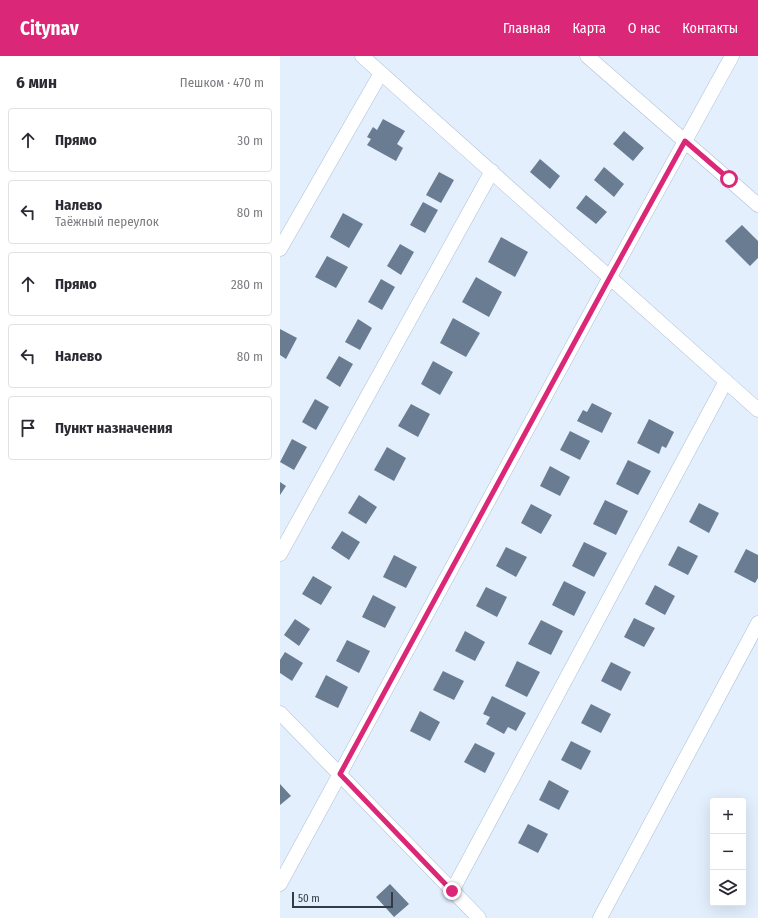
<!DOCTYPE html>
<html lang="ru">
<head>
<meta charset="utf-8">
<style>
  :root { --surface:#fff; --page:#f7f7f7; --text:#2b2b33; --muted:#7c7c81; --line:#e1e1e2; --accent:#db2777 }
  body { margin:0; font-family:"Fira Sans Condensed",sans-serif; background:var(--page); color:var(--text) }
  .controls { position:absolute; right:12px; bottom:12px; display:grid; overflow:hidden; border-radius:4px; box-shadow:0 4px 16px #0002 }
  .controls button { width:36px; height:36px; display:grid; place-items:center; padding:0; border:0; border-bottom:1px solid var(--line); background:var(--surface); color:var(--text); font:20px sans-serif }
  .scale { position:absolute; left:12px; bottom:10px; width:101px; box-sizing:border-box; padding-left:4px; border:2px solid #333b45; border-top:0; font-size:11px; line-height:14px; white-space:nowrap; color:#333b45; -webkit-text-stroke:3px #e3effd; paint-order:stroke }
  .stop { position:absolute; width:12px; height:12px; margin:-9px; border:3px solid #db2777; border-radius:50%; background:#fff }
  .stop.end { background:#db2777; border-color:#fff; box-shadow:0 1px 4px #0008 }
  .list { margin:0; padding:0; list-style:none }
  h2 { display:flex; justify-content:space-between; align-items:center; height:52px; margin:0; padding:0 16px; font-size:17px }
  h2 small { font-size:13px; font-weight:400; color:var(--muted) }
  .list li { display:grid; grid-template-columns:26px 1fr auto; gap:12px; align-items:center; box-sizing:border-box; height:64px; margin:0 8px 8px; padding:0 8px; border:1px solid var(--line); border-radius:4px }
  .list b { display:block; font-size:15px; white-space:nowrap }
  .list p { margin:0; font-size:13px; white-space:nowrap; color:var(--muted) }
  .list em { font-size:13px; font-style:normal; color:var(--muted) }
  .icon { flex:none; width:22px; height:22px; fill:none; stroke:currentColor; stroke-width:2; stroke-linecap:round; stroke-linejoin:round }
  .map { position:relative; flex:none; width:478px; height:862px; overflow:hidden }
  header { display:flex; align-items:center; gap:24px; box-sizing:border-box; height:56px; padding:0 20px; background:var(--accent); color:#fff }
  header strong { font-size:19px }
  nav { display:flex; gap:22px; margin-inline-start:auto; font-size:14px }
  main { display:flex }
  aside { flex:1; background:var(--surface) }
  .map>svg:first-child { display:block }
</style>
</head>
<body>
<header>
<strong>Citynav</strong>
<nav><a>Главная</a><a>Карта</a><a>О нас</a><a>Контакты</a></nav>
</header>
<main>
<aside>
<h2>6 мин<small>Пешком · 470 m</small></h2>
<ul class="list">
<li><svg class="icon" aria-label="ahead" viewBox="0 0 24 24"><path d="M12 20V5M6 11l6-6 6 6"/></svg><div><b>Прямо</b></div><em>30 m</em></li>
<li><svg class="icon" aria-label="left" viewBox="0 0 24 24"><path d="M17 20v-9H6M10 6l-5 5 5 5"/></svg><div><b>Налево</b><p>Таёжный переулок</p></div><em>80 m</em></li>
<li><svg class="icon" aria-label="ahead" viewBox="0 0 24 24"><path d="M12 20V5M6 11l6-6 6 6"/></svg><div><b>Прямо</b></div><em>280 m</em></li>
<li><svg class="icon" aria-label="left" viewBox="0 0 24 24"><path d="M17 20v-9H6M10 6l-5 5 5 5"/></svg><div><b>Налево</b></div><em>80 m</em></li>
<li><svg class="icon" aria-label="arrive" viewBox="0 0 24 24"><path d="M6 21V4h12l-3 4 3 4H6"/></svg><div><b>Пункт назначения</b></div></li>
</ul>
</aside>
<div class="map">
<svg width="478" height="862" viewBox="0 0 478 862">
  <rect width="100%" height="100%" fill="#e3effd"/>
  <path fill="#6a7c91" d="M 103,63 L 125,75 L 117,88 L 123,92 L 116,105 L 87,89 L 91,83 L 87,81 L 93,71 L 97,74 Z
    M 344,75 L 364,92 L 353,105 L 333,88 Z
    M 260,103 L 280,120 L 270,133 L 250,116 Z
    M 324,111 L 344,128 L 334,141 L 314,124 Z
    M 159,116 L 174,124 L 161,147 L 146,139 Z
    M 306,139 L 327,156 L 316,168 L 296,152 Z
    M 143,146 L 158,154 L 145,177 L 130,169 Z
    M 63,157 L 83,168 L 69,192 L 50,181 Z
    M 462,169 L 478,185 L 478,202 L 470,210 L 445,185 Z
    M 221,181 L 248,196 L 235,221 L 208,206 Z
    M 120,188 L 134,196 L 121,219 L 107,210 Z
    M 47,200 L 68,211 L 56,232 L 35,221 Z
    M 196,221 L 222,236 L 209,261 L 182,246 Z
    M 101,223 L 115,231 L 102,254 L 88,246 Z
    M 173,262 L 200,277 L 186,301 L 160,287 Z
    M 78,263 L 92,272 L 80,294 L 65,286 Z
    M 0,273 L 17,282 L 6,303 L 0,299 Z
    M 59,300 L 73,308 L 60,331 L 46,322 Z
    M 153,305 L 173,316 L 160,339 L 141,328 Z
    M 35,343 L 49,351 L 36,374 L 22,366 Z
    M 312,347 L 332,357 L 322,377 L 297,365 L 303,354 L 307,356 Z
    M 131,348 L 150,358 L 138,381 L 118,370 Z
    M 369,363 L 394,376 L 386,392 L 382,390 L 379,398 L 357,387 Z
    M 290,375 L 310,385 L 300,404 L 280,394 Z
    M 12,383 L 27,391 L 14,414 L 0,406 Z
    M 107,391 L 126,402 L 114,425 L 94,414 Z
    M 348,404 L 371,415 L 358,439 L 336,428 Z
    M 270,410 L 290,421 L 280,440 L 260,430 Z
    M 0,426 L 6,430 L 0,439 Z
    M 79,439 L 97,451 L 86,468 L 68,457 Z
    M 325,444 L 348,455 L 336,479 L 313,468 Z
    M 419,447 L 439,457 L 429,477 L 409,466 Z
    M 251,448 L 272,459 L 261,478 L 241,467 Z
    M 62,475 L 80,486 L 69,504 L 51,492 Z
    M 304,486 L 327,497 L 314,521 L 292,510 Z
    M 398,490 L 418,500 L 408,519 L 388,509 Z
    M 226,491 L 247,501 L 236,521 L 216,510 Z
    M 466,493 L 478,499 L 478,522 L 475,527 L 454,516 Z
    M 114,499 L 137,511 L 126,532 L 103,521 Z
    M 33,520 L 52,531 L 41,549 L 22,538 Z
    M 284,525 L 306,536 L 294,560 L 272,549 Z
    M 375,529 L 395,540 L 385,559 L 365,548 Z
    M 206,531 L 227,541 L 217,561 L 196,550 Z
    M 93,539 L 116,551 L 105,572 L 82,561 Z
    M 354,562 L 375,572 L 364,591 L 344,581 Z
    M 15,563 L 30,573 L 19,590 L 4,579 Z
    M 261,564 L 283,575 L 271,599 L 248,588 Z
    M 185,575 L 205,586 L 195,605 L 175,595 Z
    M 67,584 L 90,595 L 79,617 L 56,605 Z
    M 5,596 L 23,607 L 12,625 L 0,617 L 0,604 Z
    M 237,605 L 260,616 L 247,641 L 225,630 Z
    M 331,606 L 351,616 L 341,635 L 321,625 Z
    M 163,615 L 184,625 L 174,644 L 153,634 Z
    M 46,619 L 68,631 L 58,652 L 35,641 Z
    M 212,640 L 246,657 L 236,675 L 228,671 L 224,678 L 206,668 L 210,661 L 203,658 Z
    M 311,648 L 331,658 L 321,677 L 301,667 Z
    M 140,655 L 160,666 L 150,685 L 130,675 Z
    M 291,685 L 311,695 L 301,714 L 281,704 Z
    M 195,687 L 215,697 L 205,717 L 184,706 Z
    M 269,724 L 289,735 L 279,754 L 259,744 Z
    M 0,728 L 11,740 L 0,749 Z
    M 248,768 L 268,778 L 258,797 L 238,787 Z
    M 110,828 L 129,848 L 114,861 L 96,841 Z"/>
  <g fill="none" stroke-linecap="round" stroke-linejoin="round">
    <defs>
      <path id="minor" d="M 82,0 L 478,354
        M 307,0 L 478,149
        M 0,193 L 101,17
        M 0,498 L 212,115
        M 0,657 L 199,862
        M 0,828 L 330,221 L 452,0
        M 172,835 L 446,325
        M 320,862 L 478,567"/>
    </defs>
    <use href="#minor" stroke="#abbed5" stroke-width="15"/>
    <use href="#minor" stroke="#fff" stroke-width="14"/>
  </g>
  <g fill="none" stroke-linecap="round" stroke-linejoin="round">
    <path stroke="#db2777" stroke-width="5" d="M 172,835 L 60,718 L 330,221 L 405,85 L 449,123"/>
  </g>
</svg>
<div class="controls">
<button>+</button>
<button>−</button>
<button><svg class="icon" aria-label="layers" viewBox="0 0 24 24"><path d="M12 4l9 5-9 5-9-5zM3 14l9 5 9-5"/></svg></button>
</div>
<div class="scale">50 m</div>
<div class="stop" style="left:449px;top:123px"></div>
<div class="stop end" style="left:172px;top:835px"></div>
</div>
</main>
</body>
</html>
